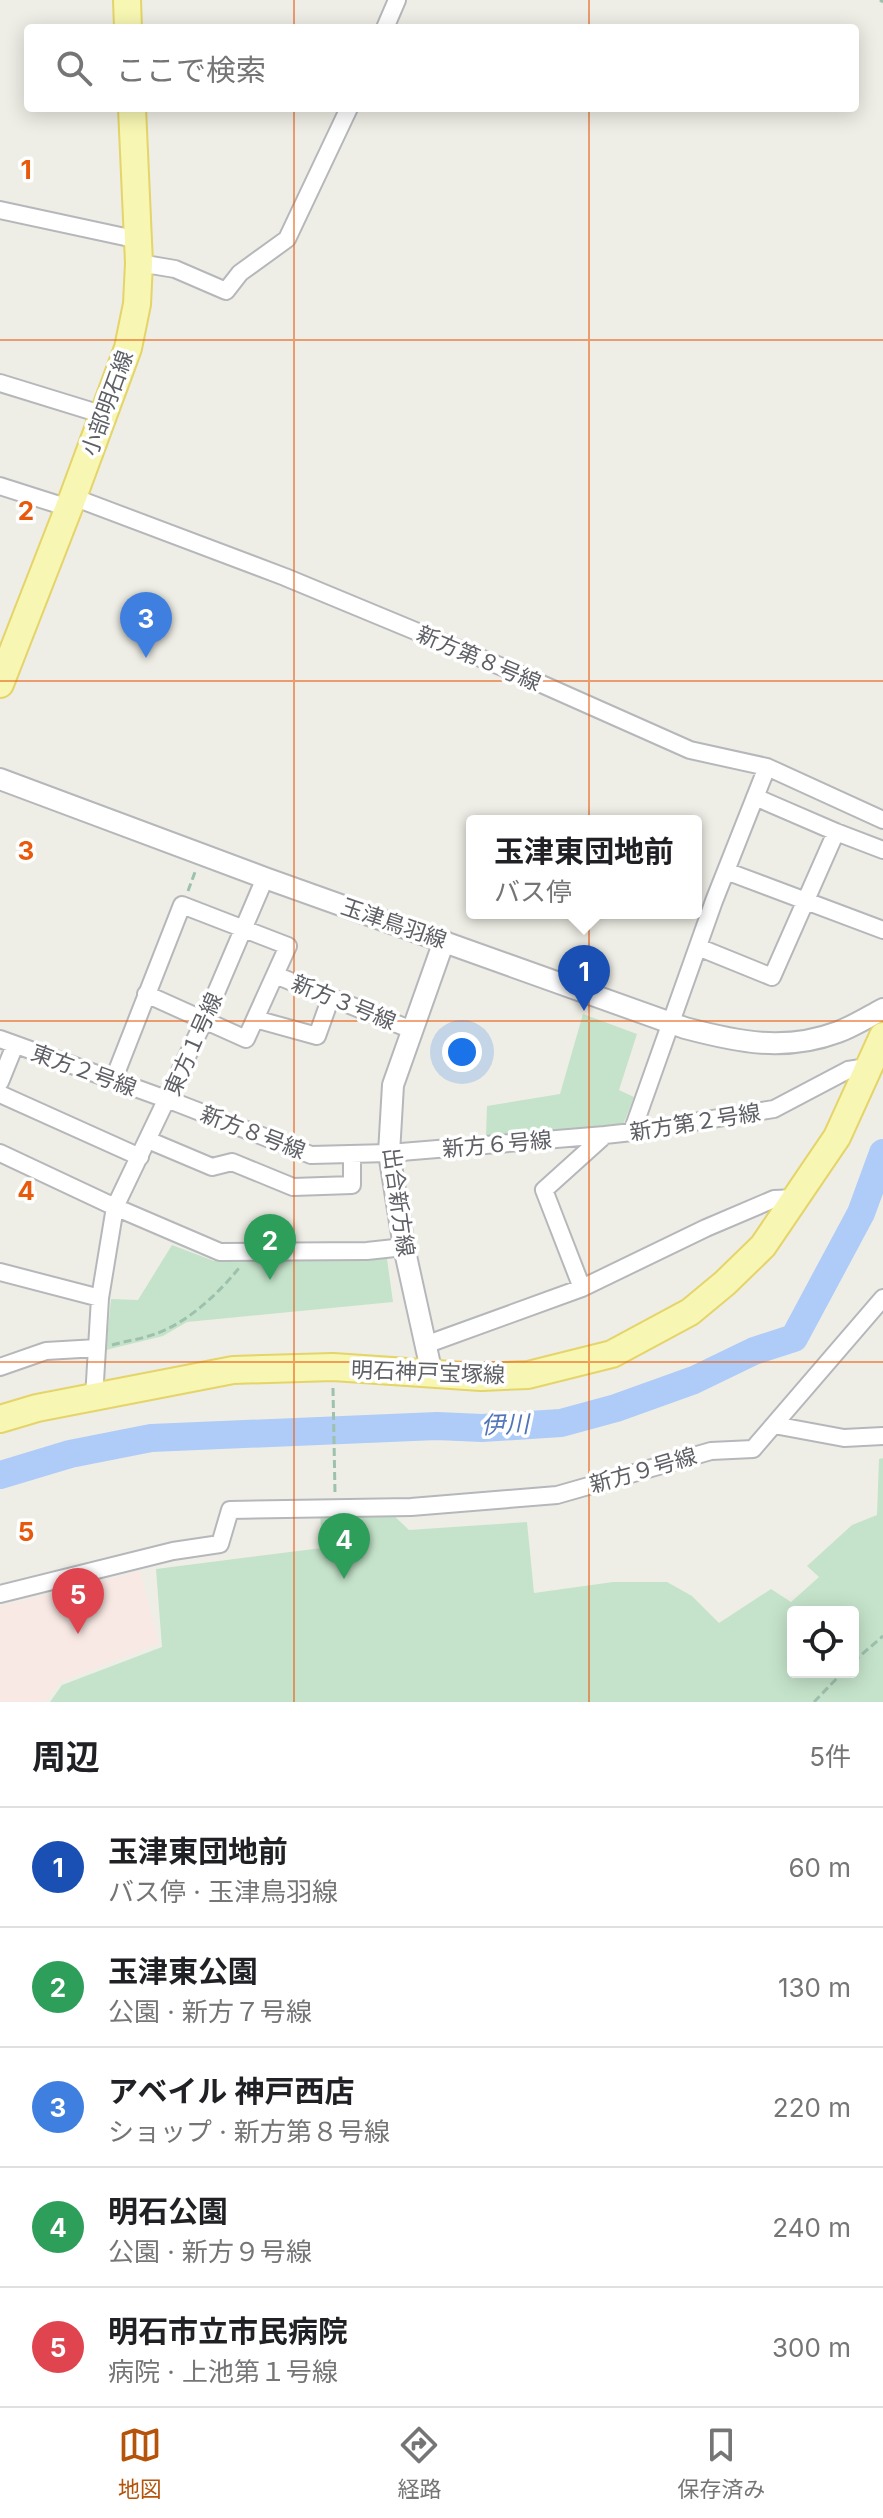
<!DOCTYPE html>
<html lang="ja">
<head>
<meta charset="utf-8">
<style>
  :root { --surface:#fff; --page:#f6f6f6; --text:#202124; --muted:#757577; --line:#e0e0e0; --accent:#b45309 }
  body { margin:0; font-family:Inter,"Noto Sans JP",sans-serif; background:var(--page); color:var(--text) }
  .controls { position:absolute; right:24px; bottom:24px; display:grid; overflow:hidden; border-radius:8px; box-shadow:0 4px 20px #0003 }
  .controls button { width:72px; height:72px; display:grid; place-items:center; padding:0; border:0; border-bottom:2px solid var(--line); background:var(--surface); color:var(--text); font:40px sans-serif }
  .you { position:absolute; left:462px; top:1052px; width:28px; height:28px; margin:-20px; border:6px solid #fff; border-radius:50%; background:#1a73e8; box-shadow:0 0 0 12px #1a73e833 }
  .badge { display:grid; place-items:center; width:52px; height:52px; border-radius:50%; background:var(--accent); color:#fff; font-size:26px; font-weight:700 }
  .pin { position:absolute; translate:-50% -66px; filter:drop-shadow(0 2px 4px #0008) }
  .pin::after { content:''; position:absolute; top:42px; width:28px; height:24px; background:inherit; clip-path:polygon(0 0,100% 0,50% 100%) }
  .popup { position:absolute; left:466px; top:815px; width:236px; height:104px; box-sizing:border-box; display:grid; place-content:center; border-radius:8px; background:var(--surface); filter:drop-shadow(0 2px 6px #0005); font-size:26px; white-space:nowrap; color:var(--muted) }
  .popup b { font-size:30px; color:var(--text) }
  .popup::after { content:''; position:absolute; left:50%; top:100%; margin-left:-16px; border:16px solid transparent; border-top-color:var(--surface) }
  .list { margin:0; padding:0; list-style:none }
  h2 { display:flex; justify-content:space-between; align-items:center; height:104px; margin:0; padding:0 32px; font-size:34px }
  h2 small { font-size:26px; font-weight:400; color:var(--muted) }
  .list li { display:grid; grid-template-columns:52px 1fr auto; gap:24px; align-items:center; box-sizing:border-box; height:120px; padding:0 32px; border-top:2px solid var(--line) }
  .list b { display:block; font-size:30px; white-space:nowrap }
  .list p { margin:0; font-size:26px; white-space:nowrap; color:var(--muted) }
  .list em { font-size:26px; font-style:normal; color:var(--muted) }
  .icon { flex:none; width:44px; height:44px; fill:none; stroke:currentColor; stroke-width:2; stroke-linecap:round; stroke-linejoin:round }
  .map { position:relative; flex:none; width:883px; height:1702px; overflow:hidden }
  .search { position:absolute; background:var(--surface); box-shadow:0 4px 20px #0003; left:24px; right:24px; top:24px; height:88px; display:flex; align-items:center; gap:20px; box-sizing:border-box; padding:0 28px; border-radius:8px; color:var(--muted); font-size:30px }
  .sheet { height:704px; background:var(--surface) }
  nav { display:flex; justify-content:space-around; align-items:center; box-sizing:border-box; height:112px; border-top:2px solid var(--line); background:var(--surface); font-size:22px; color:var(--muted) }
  nav a { display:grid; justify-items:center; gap:4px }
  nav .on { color:var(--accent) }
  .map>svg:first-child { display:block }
</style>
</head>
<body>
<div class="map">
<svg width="883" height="1702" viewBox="0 0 883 1702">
  <rect width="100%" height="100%" fill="#eeeee6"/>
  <path fill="#f9e9e4" d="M 140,1571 L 159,1643 L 60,1682 L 45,1702 L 0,1702 L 0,1606 Z"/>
  <path fill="#c5e3ca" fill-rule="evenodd" d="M 583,1014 L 637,1034 L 619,1090 L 634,1097 L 623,1125 L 486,1136 L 487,1106 L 560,1094 Z
    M 172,1245 L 214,1261 L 387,1259 L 393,1302 L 187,1322 L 163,1336 L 106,1350 L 111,1299 L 138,1300 Z
    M 883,1458 L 883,1702 L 50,1702 L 62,1685 L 162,1647 L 156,1569 L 322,1548 L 320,1512 L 390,1512 L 409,1530 L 527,1522 L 534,1593 L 613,1582 L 667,1582 L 692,1596 L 719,1623 L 771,1589 L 791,1602 L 819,1577 L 807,1566 L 852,1525 L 877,1515 L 879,1459 ZM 793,1612 L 853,1612 L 853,1672 L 793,1672 Z"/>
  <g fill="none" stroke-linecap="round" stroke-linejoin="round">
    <path stroke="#aeccf7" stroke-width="28" d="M 0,1475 L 70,1454 L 151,1438 L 437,1426 L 482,1428 L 561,1423 L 616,1408 L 694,1380 L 754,1351 L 794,1338 L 861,1213 L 883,1153"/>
    <defs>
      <path id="minor" d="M 385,28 L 397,0
        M 0,210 L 139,240
        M 139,263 L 175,269 L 226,291 L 240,273 L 287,239 L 349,108
        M 0,383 L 104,415
        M 0,486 L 69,508
        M 73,497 L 285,577 L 519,674 L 690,750 L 767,767 L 883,820
        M 755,797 L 836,832 L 883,850
        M 726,871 L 883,930
        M 698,947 L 772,977 L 836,832
        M 275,975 L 412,1030
        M 255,1019 L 317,1036 L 331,997
        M 0,1039 L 177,1103 L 311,1155 L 389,1153 L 605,1135
        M 113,1081 L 182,905 L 288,946 L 246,1039 L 146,994
        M 0,1082 L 15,1045
        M 0,1094 L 140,1157
        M 632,1132 L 714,901 L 767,767
        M 148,1140 L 212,1167 L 232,1162 L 293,1187 L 352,1185 L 352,1154
        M 0,1153 L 115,1207 L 220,1252 L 367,1251 L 404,1247
        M 0,1272 L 100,1298
        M 582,1288 L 544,1190 L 605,1135 L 632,1132 L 774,1109 L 848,1070 L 867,1067
        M 425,1345 L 582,1288 L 706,1228 L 774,1199 L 797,1198
        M 0,1367 L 46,1351 L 97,1348
        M 94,1398 L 100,1298 L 115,1207 L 204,1021 L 265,878
        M 774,1425 L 844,1438 L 883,1436
        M 0,1594 L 173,1551 L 220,1544 L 230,1510 L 411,1507 L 557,1495 L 711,1451 L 753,1449 L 883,1298"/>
      <path id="tertiary" d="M 0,779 L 265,878 L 685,1028 C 738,1042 785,1052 838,1032 C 854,1026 868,1017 883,1009
        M 432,1374 L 404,1247 L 389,1153 L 393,1085 L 444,941"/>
      <path id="primary" d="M 127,0 L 128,28
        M 0,684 L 73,497 L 128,348 L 137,304 L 139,263 L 132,108
        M 0,1419 L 37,1408 L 233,1370 L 333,1367 L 481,1377 L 528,1375 L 612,1354 L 690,1312 L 725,1283 L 763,1246 L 837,1137 L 883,1036"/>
    </defs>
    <use href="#minor" stroke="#b6b7bb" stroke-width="20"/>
    <use href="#tertiary" stroke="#b6b7bb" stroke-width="24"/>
    <use href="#primary" stroke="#e4d469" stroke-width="30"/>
    <path stroke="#9ec1ad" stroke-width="3" stroke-dasharray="8 4" stroke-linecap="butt" d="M 880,0 L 883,2
      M 188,891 L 195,872
      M 112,1345 C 126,1341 141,1339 155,1334 C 187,1323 218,1294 239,1268
      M 333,1388 L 335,1493
      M 853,1662 L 883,1636
      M 814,1702 L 843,1672"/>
    <use href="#minor" stroke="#fff" stroke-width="16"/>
    <use href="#tertiary" stroke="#fff" stroke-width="20"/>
    <use href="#primary" stroke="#f7f6b2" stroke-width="26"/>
  </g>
  <path fill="none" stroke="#e8590c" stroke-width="2" stroke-opacity="0.55" d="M 294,0 L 294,28M 589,0 L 589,28M 294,108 L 294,1702M 589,108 L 589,1702M 0,340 L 883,340M 0,681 L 883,681M 0,1021 L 883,1021M 0,1362 L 883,1362"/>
  <g text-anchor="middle" stroke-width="7" stroke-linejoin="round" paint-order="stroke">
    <g font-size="22" fill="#5e6065" stroke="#fff">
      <text transform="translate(107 403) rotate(-70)" y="8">小部明石線</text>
      <text transform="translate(479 658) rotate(23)" y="8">新方第８号線</text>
      <text transform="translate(394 923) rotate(19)" y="8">玉津鳥羽線</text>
      <text transform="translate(344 1002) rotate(22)" y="8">新方３号線</text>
      <text transform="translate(193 1044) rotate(-66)" y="8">東方１号線</text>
      <text transform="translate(84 1070) rotate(20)" y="8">東方２号線</text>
      <text transform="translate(695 1122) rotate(-9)" y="8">新方第２号線</text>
      <text transform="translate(253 1132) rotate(21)" y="8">新方８号線</text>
      <text transform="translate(497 1144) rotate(-5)" y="8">新方６号線</text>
      <text transform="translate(399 1202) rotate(82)" y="8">出合新方線</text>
      <text transform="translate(428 1372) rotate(2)" y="8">明石神戸宝塚線</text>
      <text transform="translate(643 1470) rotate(-16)" y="8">新方９号線</text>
    </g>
    <g font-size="24" font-style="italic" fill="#5275b9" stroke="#fff">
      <text transform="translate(505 1425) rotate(-2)" y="8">伊川</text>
    </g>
  </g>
  <g font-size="26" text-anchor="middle" font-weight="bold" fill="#e8590c" stroke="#fff" stroke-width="7" stroke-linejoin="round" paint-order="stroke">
    <text x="26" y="179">1</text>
    <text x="26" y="520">2</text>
    <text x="26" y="860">3</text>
    <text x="26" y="1200">4</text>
    <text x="26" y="1541">5</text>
  </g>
</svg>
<div class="controls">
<button><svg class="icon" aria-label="locate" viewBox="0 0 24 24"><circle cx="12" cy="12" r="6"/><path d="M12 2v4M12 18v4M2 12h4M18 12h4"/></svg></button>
</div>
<div class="you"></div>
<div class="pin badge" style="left:584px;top:1011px;background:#1a4fb4">1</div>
<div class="popup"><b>玉津東団地前</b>バス停</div>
<div class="pin badge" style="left:270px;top:1280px;background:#2e9e5b">2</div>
<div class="pin badge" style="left:146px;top:658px;background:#3f7fe0">3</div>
<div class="pin badge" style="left:344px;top:1579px;background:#2e9e5b">4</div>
<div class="pin badge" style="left:78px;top:1634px;background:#e0444e">5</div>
<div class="search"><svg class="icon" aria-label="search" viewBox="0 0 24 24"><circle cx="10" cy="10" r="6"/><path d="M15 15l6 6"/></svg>ここで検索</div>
</div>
<section class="sheet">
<h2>周辺<small>5件</small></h2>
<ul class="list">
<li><span class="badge" style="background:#1a4fb4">1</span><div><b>玉津東団地前</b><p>バス停 · 玉津鳥羽線</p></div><em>60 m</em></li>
<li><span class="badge" style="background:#2e9e5b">2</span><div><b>玉津東公園</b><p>公園 · 新方７号線</p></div><em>130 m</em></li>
<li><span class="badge" style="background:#3f7fe0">3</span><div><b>アベイル 神戸西店</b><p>ショップ · 新方第８号線</p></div><em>220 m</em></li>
<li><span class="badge" style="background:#2e9e5b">4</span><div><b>明石公園</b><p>公園 · 新方９号線</p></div><em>240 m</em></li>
<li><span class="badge" style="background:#e0444e">5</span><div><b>明石市立市民病院</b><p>病院 · 上池第１号線</p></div><em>300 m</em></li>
</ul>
</section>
<nav>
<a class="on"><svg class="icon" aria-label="map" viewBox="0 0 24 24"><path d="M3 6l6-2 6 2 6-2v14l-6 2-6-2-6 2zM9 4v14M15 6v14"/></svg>地図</a>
<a><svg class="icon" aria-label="directions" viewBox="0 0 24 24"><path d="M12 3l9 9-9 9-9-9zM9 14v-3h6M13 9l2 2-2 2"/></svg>経路</a>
<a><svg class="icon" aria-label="saved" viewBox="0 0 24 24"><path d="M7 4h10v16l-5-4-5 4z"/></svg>保存済み</a>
</nav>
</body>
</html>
